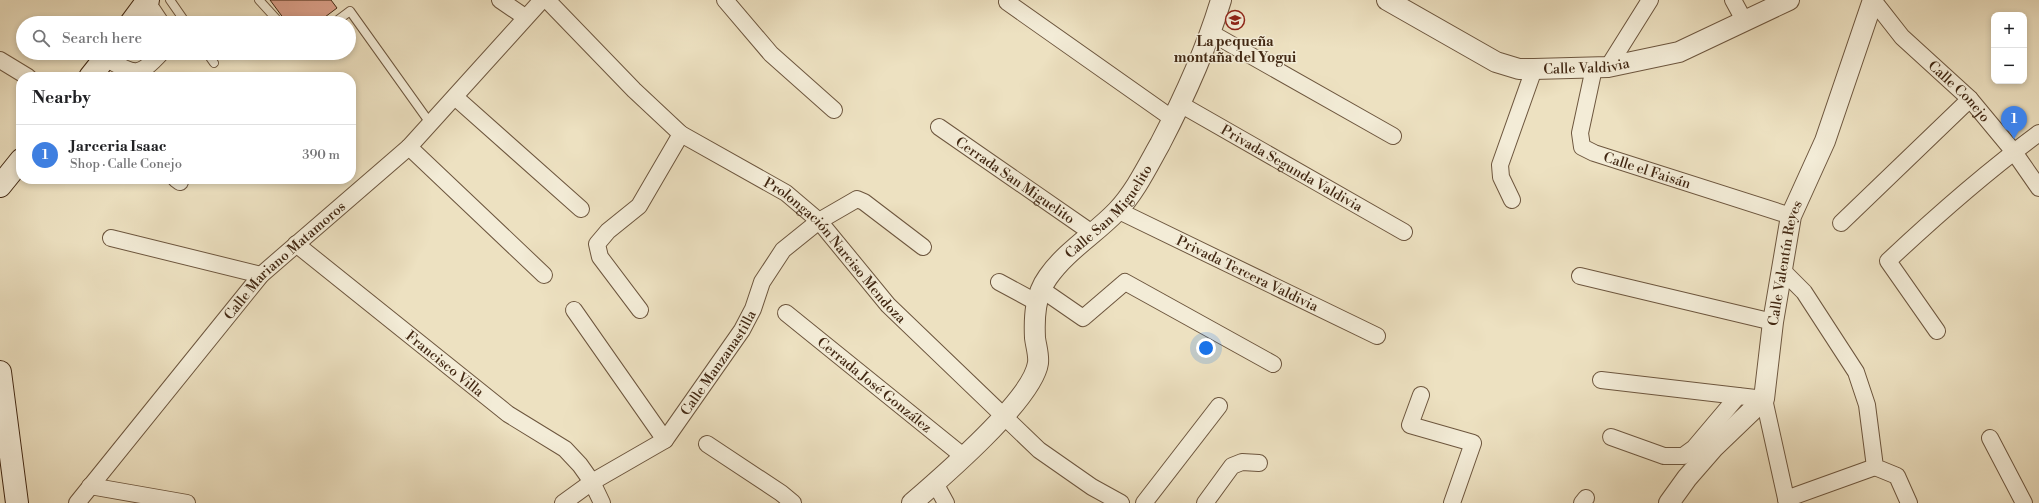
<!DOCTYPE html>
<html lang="en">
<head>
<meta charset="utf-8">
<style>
  :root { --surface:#fff; --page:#f2f2f2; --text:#202124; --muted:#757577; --line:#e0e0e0; --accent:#ea580c }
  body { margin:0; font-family:"Libre Bodoni",serif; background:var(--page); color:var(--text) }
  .controls { position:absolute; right:12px; top:12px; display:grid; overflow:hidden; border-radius:8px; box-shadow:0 2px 6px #0003 }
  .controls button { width:36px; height:36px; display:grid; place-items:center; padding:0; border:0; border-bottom:1px solid var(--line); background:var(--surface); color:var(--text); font:20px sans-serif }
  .you { position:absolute; left:1206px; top:348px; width:14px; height:14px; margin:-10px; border:3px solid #fff; border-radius:50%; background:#1a73e8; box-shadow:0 0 0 6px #1a73e833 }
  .badge { display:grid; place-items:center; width:26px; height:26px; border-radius:50%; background:var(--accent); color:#fff; font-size:13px; font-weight:700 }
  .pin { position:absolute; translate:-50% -33px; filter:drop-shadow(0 1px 2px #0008) }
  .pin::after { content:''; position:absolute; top:21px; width:14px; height:12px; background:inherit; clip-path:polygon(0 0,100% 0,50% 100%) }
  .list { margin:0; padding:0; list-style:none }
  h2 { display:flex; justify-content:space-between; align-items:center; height:52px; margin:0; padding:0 16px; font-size:17px }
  h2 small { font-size:13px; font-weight:400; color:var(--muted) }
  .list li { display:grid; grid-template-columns:26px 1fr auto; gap:12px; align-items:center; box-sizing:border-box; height:60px; padding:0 16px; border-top:1px solid var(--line) }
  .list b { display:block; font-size:15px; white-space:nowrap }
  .list p { margin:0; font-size:13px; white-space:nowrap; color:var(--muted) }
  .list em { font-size:13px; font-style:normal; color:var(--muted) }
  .icon { flex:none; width:22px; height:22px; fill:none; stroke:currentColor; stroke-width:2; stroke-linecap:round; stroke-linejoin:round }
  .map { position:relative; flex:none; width:2039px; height:503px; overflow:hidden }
  .search { position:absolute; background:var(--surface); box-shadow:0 2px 6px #0003; left:16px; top:16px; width:340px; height:44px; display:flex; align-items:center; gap:10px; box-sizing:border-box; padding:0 14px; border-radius:22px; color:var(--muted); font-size:15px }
  .panel { position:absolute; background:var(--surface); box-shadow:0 2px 6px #0003; left:16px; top:72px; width:340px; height:112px; border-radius:16px }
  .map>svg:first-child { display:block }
</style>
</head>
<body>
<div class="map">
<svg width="2039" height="503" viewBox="0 0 2039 503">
  <rect width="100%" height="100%" fill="#ede1c1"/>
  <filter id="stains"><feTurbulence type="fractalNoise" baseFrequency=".005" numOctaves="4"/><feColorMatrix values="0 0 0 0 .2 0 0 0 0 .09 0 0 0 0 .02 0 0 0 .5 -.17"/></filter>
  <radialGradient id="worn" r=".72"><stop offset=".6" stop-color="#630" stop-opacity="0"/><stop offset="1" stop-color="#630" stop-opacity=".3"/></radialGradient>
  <path fill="#dca18b" stroke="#422813" d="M 270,0 L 331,0 L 337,8 L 317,23 L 287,23 Z"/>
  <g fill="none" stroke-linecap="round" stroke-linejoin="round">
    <defs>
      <path id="service" d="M 170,0 L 186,23
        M 259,0 L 280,23
        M 334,23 L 350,11 L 430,123
        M 207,53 L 214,63"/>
      <g id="minor">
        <path d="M 500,0 L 525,17"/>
        <path id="s1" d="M 547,0 L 634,90 L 681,134 L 786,193 L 819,221 L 888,305 L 1039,450 L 1092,487 L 1121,503"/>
        <path d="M 725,0 L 771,54 L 834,110"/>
        <path d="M 1733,0 L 1745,22"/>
        <path id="s2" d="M 1873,0 L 1902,37 L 1970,99 L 2014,152 L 2039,188"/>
        <path d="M 147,2 L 161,23"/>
        <path d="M 1007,2 L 1173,119"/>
        <path d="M 1211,33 L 1393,136"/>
        <path d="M 105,58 C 134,74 137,79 161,53"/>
        <path d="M 0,60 L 28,77"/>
        <path d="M 1608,67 L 1650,0"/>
        <path id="s3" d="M 1594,68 L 1580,133 L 1582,147 L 1594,153 L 1791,216"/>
        <path d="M 455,97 L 581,209"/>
        <path id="s4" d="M 1180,104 L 1404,232"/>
        <path id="s5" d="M 939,127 L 1092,233"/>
        <path d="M 409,147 L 544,275"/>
        <path d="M 176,179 L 180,182"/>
        <path d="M 1512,200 L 1501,177 L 1500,165 L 1534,69"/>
        <path id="s6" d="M 1117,210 L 1377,336"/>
        <path d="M 1841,223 L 1970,99"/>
        <path d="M 111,238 L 261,275"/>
        <path id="s7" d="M 296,244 L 508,414 L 565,449 L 580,465 L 592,482 L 602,503"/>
        <path d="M 1783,271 L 1804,292 L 1856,372 L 1867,405 L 1875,467 L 1897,476 L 1909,503"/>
        <path d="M 1580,276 L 1773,322"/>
        <path d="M 999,282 L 1036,302"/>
        <path d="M 1041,289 L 1083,318 L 1125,282 L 1273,364"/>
        <path d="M 574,310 L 665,440"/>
        <path d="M 640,310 L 600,257 L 597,244 L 608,231 L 639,206 L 681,134"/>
        <path id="s8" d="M 786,313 L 963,456"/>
        <path d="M 1937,331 L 1888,261 C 1936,216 1986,172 2039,133"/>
        <path d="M 1601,380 L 1764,399 L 1787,503"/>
        <path d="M 1421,395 L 1410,425 L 1473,443 L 1452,503"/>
        <path d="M 1611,437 L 1664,456 L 1683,456 L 1694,448 L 1738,396"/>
        <path d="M 1990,438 L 2024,503"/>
        <path d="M 707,444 L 781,493 L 793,503"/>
        <path d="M 935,483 L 946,503"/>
        <path d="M 90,486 L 187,503"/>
        <path d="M 1786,499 L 1875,467"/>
        <path id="s9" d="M 77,503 L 261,275 L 409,147 L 542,0"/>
        <path id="s10" d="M 563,503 L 592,482 L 665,440 L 742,330 L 753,309 L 762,282 L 783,250 L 819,221 L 857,199 L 864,202 L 923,247"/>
        <path d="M 1144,503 L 1219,406"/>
        <path d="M 1205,503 L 1232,466 L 1242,462 L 1259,463"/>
        <path d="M 1582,503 L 1586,498"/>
      </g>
      <g id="tertiary">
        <path id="s11" d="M 1387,0 L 1496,62 L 1519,69 L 1534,69 L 1608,67 L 1679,52 L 1789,0"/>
        <path id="s12" d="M 912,503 C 941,478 1033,399 1038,363 C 1039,355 1036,346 1035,338 C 1034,317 1035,295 1048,277 C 1066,251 1095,234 1117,211 C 1135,192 1147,167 1160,144 C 1184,98 1206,50 1221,0"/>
        <path id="s13" d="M 1669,503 L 1687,478 L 1714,447 L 1764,399 L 1773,322 L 1791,216 L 1825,141 L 1873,0"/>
      </g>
      <path id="secondary" d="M 131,23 L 148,0
        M 90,77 L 109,53
        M 0,186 L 21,160
        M 0,372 L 17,503"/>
    </defs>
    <use href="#service" stroke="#6d563e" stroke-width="10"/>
    <use href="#minor" stroke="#6d563e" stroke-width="18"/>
    <use href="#tertiary" stroke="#6d563e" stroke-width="22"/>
    <use href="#secondary" stroke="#422813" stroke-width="24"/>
    <use href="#service" stroke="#f3ecd7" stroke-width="8"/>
    <use href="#minor" stroke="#f3ecd7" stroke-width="16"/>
    <use href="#tertiary" stroke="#f3ecd7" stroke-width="20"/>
    <use href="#secondary" stroke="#f3ecd7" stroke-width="22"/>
  </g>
  <defs>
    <symbol id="school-ring" viewBox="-11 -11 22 22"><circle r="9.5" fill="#f3ecd7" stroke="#8f2418" stroke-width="1.5"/><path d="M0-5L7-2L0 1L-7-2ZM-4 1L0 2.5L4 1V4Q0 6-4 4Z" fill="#8f2418"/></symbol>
  </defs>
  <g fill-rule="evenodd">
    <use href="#school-ring" x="1224" y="9" width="22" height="22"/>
  </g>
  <g text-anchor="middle" stroke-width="3" stroke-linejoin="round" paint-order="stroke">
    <g font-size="14" font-weight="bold" fill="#422813" stroke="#f3ecd7">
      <text x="1235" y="46">La pequeña<tspan x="1235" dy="16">montaña del Yogui</tspan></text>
    </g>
    <g font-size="14" fill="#422813" stroke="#f3ecd7">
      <text dy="5" stroke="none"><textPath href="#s11" startOffset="217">Calle Valdivia</textPath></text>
      <text dy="5" stroke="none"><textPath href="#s2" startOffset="126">Calle Conejo</textPath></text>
      <text dy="5" stroke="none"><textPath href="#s4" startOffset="129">Privada Segunda Valdivia</textPath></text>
      <text dy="5" stroke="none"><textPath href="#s3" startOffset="150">Calle el Faisán</textPath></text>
      <text dy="5" stroke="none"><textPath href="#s5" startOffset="93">Cerrada San Miguelito</textPath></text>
      <text dy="5" stroke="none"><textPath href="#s12" startOffset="369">Calle San Miguelito</textPath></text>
      <text dy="5" stroke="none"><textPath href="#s1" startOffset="385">Prolongación Narciso Mendoza</textPath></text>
      <text dy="5" stroke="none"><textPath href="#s9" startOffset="320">Calle Mariano Matamoros</textPath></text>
      <text dy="5" stroke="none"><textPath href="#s13" startOffset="279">Calle Valentín Reyes</textPath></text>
      <text dy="5" stroke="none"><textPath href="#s6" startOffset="145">Privada Tercera Valdivia</textPath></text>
      <text dy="5" stroke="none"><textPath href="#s10" startOffset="214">Calle Manzanastilla</textPath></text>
      <text dy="5" stroke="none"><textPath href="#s7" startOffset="191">Francisco Villa</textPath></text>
      <text dy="5" stroke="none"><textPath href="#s8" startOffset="114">Cerrada José González</textPath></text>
    </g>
  </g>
  <rect width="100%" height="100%" filter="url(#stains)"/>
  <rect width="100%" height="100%" fill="url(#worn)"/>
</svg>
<div class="controls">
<button>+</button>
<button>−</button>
</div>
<div class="you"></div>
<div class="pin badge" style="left:2014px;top:139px;background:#3f7fe0">1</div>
<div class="search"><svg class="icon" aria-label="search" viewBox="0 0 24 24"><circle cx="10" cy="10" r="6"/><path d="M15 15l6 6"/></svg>Search here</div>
<section class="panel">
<h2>Nearby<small></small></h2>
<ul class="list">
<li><span class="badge" style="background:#3f7fe0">1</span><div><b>Jarceria Isaac</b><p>Shop · Calle Conejo</p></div><em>390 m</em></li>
</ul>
</section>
</div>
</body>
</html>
